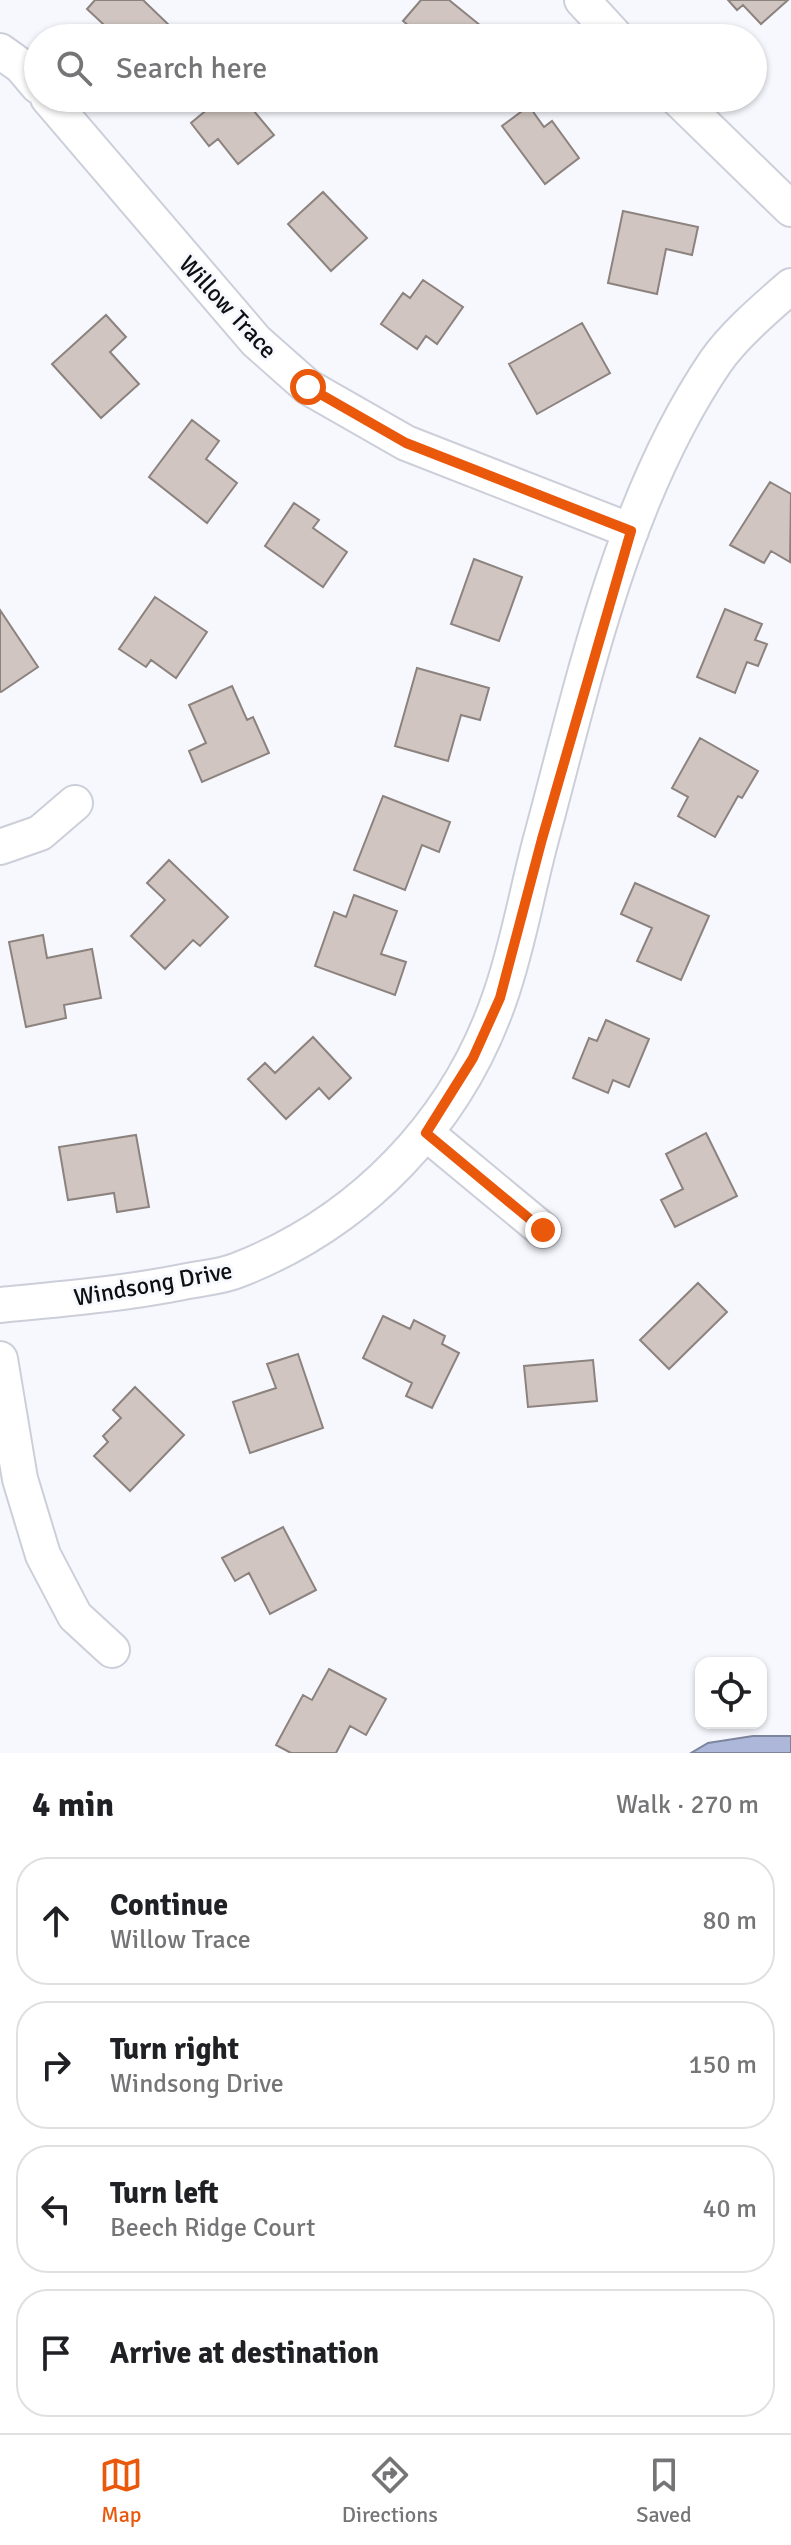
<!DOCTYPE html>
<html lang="en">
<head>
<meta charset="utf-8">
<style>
  :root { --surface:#fff; --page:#f2f2f2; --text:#202124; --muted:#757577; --line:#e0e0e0; --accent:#ea580c }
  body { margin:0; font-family:Signika,sans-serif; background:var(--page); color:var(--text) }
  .controls { position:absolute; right:24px; bottom:24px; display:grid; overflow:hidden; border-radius:16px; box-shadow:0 2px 6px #0004 }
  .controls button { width:72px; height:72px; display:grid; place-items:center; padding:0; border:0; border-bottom:2px solid var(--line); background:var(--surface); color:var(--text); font:40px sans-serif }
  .stop { position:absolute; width:24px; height:24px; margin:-18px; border:6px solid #ea580c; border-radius:50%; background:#fff }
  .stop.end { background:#ea580c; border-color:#fff; box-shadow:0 2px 8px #0008 }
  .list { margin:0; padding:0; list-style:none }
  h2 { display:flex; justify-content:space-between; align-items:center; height:104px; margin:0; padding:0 32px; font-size:34px }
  h2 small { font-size:26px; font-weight:400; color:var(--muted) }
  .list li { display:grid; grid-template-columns:52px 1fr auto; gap:24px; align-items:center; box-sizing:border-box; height:128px; margin:0 16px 16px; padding:0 16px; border:2px solid var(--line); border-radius:32px }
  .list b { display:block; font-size:30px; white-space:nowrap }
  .list p { margin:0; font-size:26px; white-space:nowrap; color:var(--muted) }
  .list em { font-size:26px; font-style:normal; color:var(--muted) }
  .icon { flex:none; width:44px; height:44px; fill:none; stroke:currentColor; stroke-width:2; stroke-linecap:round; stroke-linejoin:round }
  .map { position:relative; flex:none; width:791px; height:1753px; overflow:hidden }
  .search { position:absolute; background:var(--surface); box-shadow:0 2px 6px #0004; left:24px; right:24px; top:24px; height:88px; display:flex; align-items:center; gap:20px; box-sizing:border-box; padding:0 28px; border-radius:44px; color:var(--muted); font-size:30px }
  .sheet { height:680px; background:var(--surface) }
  nav { display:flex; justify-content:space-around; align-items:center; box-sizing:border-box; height:112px; border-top:2px solid var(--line); background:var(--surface); font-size:22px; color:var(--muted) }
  nav a { display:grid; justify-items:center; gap:4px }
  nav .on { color:var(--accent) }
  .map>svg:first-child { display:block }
</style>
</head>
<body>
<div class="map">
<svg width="791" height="1753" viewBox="0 0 791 1753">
  <rect width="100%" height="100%" fill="#f6f8fe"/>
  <path fill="#adb7d9" stroke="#7d859d" stroke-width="2" d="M 753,1736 L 791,1736 L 791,1753 L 691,1753 L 708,1743 Z"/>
  <path fill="#d0c5c0" stroke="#8c827e" stroke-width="2" d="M 95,0 L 143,0 L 171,27 L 161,38 L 118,38 L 87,9 Z
    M 421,0 L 449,0 L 486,30 L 479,38 L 423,38 L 403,21 Z
    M 728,0 L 788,0 L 761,24 L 743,5 L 737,10 Z
    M 221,98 L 243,98 L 274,135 L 238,164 L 218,139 L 209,146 L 191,123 Z
    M 529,106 L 544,127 L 552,121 L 579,158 L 545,184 L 502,126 Z
    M 323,192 L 367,238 L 331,271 L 288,224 Z
    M 623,211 L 698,227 L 692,255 L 666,249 L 657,294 L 608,283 Z
    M 423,280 L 463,307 L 437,344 L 426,336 L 417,349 L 381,324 L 403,293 L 410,298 Z
    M 106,315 L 126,337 L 110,352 L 139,384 L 101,418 L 52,364 Z
    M 582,323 L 610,373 L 537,414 L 509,364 Z
    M 192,420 L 219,441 L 206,459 L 237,483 L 207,523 L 149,477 Z
    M 770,482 L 791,494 L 790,562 L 771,551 L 764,563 L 730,545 Z
    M 294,503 L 319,520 L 313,528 L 347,552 L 323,587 L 265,546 Z
    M 474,559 L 522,577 L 499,641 L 451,624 Z
    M 155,597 L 207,632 L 176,678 L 151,660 L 146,667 L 119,649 Z
    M 725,609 L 762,624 L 755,640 L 767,644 L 758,666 L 747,662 L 735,693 L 697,677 Z
    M 0,610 L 38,667 L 1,692 L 0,691 Z
    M 417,668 L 489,688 L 480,720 L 461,715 L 448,761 L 395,746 Z
    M 232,686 L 247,720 L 253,717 L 269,753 L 202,782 L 189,751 L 206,743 L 189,705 Z
    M 700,738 L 758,771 L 742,798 L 738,796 L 715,837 L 678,816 L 688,797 L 672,788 Z
    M 383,796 L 450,822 L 439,852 L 422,845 L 405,890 L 354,870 Z
    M 169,860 L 228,917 L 200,946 L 193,940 L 165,969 L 131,936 L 165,900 L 147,883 Z
    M 635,883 L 709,916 L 681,980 L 637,961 L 652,928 L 621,914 Z
    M 354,895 L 397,911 L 381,954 L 406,962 L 395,995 L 315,966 L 334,912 L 346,917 Z
    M 43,935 L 47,958 L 92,949 L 101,998 L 64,1005 L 66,1018 L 26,1027 L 9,942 Z
    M 606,1020 L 649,1039 L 629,1087 L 613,1080 L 608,1093 L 573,1078 L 589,1038 L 597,1041 Z
    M 313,1037 L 351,1078 L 329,1099 L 319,1088 L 286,1119 L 248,1079 L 265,1063 L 275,1073 Z
    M 706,1133 L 737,1196 L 675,1227 L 661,1200 L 683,1189 L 666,1154 Z
    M 136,1135 L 149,1207 L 117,1212 L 114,1193 L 68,1200 L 59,1147 Z
    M 698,1283 L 727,1312 L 669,1369 L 640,1340 Z
    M 383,1316 L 410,1329 L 414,1320 L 445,1336 L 442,1344 L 459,1353 L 432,1408 L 406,1396 L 412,1383 L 363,1358 Z
    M 298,1354 L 323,1428 L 250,1453 L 233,1402 L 276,1388 L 267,1364 Z
    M 593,1360 L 597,1401 L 528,1407 L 524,1366 Z
    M 135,1387 L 184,1435 L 130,1491 L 94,1456 L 108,1442 L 103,1436 L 121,1418 L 113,1410 Z
    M 283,1527 L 316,1590 L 270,1614 L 249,1573 L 235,1581 L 222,1558 Z
    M 329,1669 L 386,1699 L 366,1735 L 350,1726 L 336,1753 L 291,1753 L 276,1745 L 303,1695 L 312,1700 Z"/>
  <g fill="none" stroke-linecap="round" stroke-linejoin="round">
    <defs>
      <path id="minor" d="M 582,0 L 617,38
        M 0,51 L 21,66 L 38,86
        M 48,98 L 256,341 L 308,387 L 406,443 L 631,531
        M 677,98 L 791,209
        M 0,847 L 40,833 L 75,803
        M 426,1133 L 543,1230
        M 0,1305 C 62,1299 122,1294 183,1282 C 201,1278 222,1277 238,1270 C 361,1222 457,1123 500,997 C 518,946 527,891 541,839 C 584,680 622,499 716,361 C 735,334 766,308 791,286
        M 0,1359 L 20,1479 L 43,1555 L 75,1616 L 112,1650"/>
    </defs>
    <use href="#minor" stroke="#cccfd9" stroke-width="38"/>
    <use href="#minor" stroke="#fff" stroke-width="34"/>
  </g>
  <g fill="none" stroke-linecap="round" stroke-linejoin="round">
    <path stroke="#ea580c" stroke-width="10" d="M 308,387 L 406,443 L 631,531 L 542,839 L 500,998 L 473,1058 L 426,1133 L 543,1230"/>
  </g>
  <g text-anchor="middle" stroke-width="6" stroke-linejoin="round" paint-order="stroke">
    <g font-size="24" fill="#0d0f12" stroke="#f6f8fe">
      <text transform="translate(228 307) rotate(47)" y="8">Willow Trace</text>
      <text transform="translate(153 1284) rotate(-10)" y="8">Windsong Drive</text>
    </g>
  </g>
</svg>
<div class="controls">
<button><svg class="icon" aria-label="locate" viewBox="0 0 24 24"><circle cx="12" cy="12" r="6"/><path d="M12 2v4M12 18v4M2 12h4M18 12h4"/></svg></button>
</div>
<div class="stop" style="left:308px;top:387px"></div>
<div class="stop end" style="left:543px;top:1230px"></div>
<div class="search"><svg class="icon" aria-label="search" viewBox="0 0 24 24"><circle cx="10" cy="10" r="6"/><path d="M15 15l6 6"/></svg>Search here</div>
</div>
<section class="sheet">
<h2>4 min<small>Walk · 270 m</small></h2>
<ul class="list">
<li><svg class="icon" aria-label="ahead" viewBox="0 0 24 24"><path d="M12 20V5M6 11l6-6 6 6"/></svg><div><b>Continue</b><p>Willow Trace</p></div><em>80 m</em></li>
<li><svg class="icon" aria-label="right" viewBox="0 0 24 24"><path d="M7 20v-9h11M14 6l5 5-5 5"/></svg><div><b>Turn right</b><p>Windsong Drive</p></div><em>150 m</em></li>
<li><svg class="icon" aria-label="left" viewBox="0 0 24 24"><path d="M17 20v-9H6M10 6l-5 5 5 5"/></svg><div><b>Turn left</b><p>Beech Ridge Court</p></div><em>40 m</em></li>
<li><svg class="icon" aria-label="arrive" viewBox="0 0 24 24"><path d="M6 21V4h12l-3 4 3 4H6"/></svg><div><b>Arrive at destination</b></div></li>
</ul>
</section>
<nav>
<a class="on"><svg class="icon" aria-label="map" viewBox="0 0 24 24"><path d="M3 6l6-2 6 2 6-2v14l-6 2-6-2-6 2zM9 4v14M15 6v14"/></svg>Map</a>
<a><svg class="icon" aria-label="directions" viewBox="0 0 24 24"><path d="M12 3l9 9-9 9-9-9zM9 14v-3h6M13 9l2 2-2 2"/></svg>Directions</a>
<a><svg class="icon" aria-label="saved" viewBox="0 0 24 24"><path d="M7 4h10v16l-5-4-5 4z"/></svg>Saved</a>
</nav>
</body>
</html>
